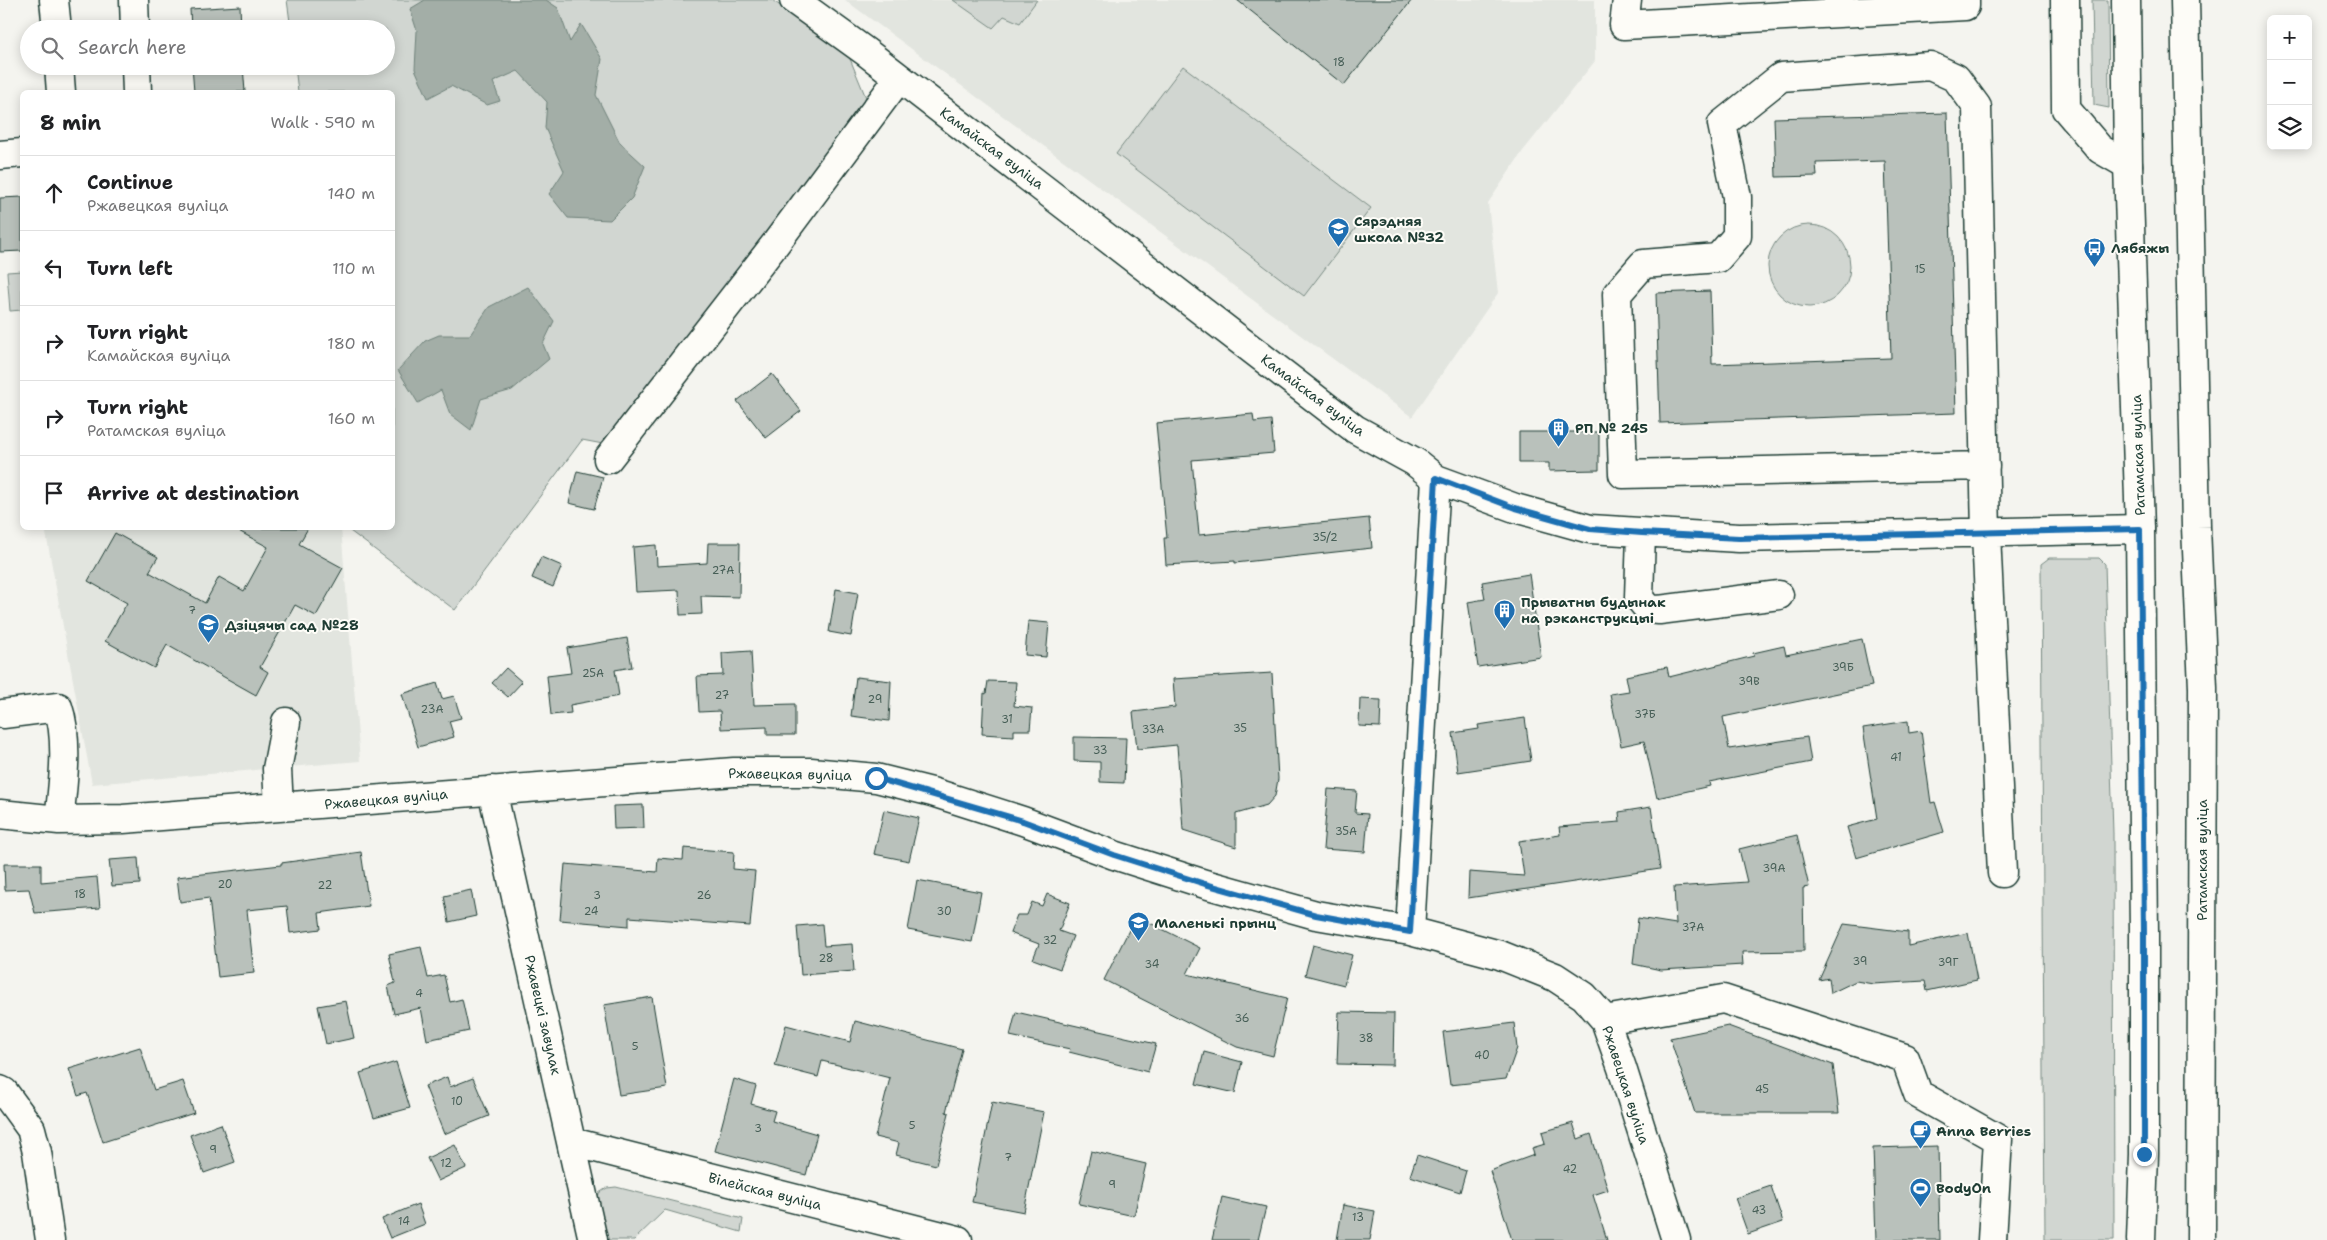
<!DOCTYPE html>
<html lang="en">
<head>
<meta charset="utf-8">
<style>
  :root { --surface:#fff; --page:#f6f6f6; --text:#202124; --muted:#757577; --line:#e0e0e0 }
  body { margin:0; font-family:"Shantell Sans",sans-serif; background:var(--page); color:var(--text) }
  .controls { position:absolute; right:15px; top:15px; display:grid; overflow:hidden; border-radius:8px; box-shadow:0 2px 12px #0003 }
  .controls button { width:45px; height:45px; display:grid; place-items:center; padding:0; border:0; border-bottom:1px solid var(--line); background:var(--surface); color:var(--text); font:25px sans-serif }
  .stop { position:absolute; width:15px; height:15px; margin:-11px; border:4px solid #1f6fb2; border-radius:50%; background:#fff }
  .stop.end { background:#1f6fb2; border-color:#fff; box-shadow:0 1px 5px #0008 }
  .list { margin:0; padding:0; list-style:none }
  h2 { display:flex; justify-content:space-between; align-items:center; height:65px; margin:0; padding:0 20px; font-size:21px }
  h2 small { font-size:16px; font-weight:400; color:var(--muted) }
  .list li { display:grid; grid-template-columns:32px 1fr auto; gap:15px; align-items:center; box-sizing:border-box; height:75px; padding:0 20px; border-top:1px solid var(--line) }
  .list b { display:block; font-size:19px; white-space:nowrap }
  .list p { margin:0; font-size:16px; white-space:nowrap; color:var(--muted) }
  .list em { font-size:16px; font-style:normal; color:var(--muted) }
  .icon { flex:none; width:28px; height:28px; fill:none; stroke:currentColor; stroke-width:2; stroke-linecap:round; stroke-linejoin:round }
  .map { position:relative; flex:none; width:2327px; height:1240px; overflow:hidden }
  .search { position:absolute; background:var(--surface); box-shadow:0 2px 12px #0003; left:20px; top:20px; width:375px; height:55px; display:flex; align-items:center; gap:12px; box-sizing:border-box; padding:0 18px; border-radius:28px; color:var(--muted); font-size:19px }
  .panel { position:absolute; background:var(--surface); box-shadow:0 2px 12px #0003; left:20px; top:90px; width:375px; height:440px; border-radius:8px }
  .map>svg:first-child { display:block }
</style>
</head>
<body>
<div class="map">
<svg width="2327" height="1240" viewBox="0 0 2327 1240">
  <rect width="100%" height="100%" fill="#f4f4ef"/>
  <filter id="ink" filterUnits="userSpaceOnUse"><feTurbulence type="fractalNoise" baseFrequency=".02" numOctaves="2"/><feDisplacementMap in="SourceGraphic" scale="10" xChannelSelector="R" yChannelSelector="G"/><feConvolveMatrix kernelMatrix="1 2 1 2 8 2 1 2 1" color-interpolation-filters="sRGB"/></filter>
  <g filter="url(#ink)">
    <path fill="#e2e5df" d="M 845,0 L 1595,0 L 1595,61 L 1523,151 L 1488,203 L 1498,293 L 1412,417 Z
      M 45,528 L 341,528 L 360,761 L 92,784 Z"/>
    <path fill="#d1d6d1" stroke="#788a82" d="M 287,0 L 772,0 L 848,54 L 867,100 L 603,444 L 582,440 L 455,610 L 350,531 L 350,528 L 392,528 L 392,92 L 298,92 L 295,66 L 386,66 L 386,29 L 291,29 Z
      M 953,0 L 1037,0 L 1020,23 L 1004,16 L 993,28 Z
      M 2092,0 L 2108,0 L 2109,108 L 2094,105 Z
      M 1183,66 L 1371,208 L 1304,296 L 1116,154 Z
      M1768 266a41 41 0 1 1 82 0a41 41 0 1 1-82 0Z
      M 22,271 L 22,310 L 10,311 L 7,272 Z
      M 2049,558 L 2099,558 L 2105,564 L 2113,834 L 2114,1240 L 2045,1240 L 2041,564 Z
      M 616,1187 L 743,1219 L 741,1232 L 665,1210 L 634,1240 L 607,1240 L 598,1199 L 599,1193 L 607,1188 Z"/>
    <path fill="#a3aea7" stroke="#6e8179" d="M 425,0 L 546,0 L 558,8 L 570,42 L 581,24 L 602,59 L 596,95 L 620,143 L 645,166 L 632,198 L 610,220 L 568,218 L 549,194 L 564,171 L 545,128 L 547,102 L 518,71 L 493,82 L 500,101 L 487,105 L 451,86 L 428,98 L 415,69 L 417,31 L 410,9 Z
      M 528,287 L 554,321 L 543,344 L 549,359 L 512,390 L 481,399 L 471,430 L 450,414 L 441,390 L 418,403 L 398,370 L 425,341 L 439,335 L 470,335 L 489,307 Z"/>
    <path fill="#b9c1bb" stroke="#1f3d34" d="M 1237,0 L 1412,0 L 1344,85 Z
      M 240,6 L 241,29 L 191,29 L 190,9 Z
      M 192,66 L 243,66 L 245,92 L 194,92 Z
      M 1947,113 L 1956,413 L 1660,423 L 1656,293 L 1710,291 L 1712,364 L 1891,358 L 1885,161 L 1816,163 L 1817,176 L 1776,177 L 1774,118 Z
      M 22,197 L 22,251 L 0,252 L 0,198 Z
      M 772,374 L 801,411 L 766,438 L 737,401 Z
      M 1253,414 L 1254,422 L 1271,420 L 1274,453 L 1192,460 L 1199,535 L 1369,518 L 1372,548 L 1235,563 L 1235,561 L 1166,565 L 1164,538 L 1167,538 L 1156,423 Z
      M 1519,432 L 1599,432 L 1599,470 L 1549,471 L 1549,463 L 1519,463 Z
      M 577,471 L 603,477 L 594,509 L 569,503 Z
      M 233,528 L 308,528 L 299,544 L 343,568 L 316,616 L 295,605 L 260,667 L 268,672 L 256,695 L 167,645 L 154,668 L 105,641 L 127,603 L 88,581 L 115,533 L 158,557 L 149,572 L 205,603 L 219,577 L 244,591 L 268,547 Z
      M 708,543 L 740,543 L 739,597 L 701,596 L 702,614 L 680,615 L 679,590 L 636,592 L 633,547 L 656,545 L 657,566 L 707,563 Z
      M 541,557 L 562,566 L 553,587 L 532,578 Z
      M 1529,574 L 1541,657 L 1478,667 L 1468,602 L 1485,599 L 1482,582 Z
      M 836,589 L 858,593 L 851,636 L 829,632 Z
      M 1028,621 L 1049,623 L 1046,657 L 1025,655 Z
      M 627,638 L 632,667 L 615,670 L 619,696 L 570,705 L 571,713 L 551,715 L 547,676 L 571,673 L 567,648 Z
      M 1862,639 L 1872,686 L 1723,717 L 1729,749 L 1807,737 L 1811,762 L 1709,782 L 1710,786 L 1657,798 L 1644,741 L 1621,746 L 1610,694 L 1629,691 L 1626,676 L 1667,667 L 1669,677 L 1754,656 L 1753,653 L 1784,646 L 1786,655 Z
      M 751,651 L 754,705 L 795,704 L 795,735 L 767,735 L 767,727 L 721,729 L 720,711 L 699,712 L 697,676 L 723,675 L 722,653 Z
      M 506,668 L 522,682 L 508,697 L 492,683 Z
      M 1272,673 L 1278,779 L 1275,796 L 1267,805 L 1236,814 L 1236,847 L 1183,830 L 1177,745 L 1137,749 L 1133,712 L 1175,707 L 1173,679 Z
      M 856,677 L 891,681 L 889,721 L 851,716 Z
      M 988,681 L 1016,682 L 1014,706 L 1032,708 L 1030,730 L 1014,730 L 1014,736 L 982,734 L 984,693 L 986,694 Z
      M 437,683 L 442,699 L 454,696 L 461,718 L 449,721 L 454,737 L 418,747 L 402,694 Z
      M 1360,699 L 1381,700 L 1380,727 L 1359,726 Z
      M 1525,718 L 1531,761 L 1458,772 L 1453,733 L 1479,729 L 1478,725 Z
      M 1908,721 L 1909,733 L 1921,731 L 1931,803 L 1935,802 L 1944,832 L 1856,858 L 1847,827 L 1877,819 L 1863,728 Z
      M 1074,737 L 1126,738 L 1124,783 L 1100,782 L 1100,762 L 1074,761 Z
      M 1328,789 L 1357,791 L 1355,813 L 1368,814 L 1365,852 L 1323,849 Z
      M 643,805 L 644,828 L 614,829 L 613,806 Z
      M 1651,807 L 1660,869 L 1468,898 L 1469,872 L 1524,876 L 1519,841 L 1560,835 L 1559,827 L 1620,822 L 1619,812 Z
      M 884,810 L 919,818 L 909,861 L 874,854 Z
      M 1797,835 L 1809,887 L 1803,888 L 1804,951 L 1742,952 L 1743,965 L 1661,970 L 1633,964 L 1638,918 L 1676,924 L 1674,887 L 1747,882 L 1739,849 Z
      M 684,848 L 734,852 L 733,869 L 755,871 L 750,926 L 629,917 L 629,926 L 560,920 L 565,864 L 657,872 L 658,858 L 683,860 Z
      M 361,852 L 369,906 L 319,913 L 321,929 L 290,933 L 287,906 L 247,910 L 254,973 L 218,977 L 209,898 L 180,902 L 177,877 L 281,865 L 281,863 Z
      M 138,858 L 140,884 L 112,886 L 109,860 Z
      M 4,864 L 41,864 L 41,882 L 97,877 L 100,908 L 35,913 L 29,889 L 5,890 Z
      M 917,880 L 981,892 L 972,942 L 908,930 Z
      M 471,890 L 476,916 L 449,922 L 444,896 Z
      M 1047,894 L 1070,903 L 1059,931 L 1073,936 L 1060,969 L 1033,959 L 1039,944 L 1010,933 L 1017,915 L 1027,915 L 1032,902 L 1042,906 Z
      M 1136,916 L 1200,948 L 1187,974 L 1287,998 L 1273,1056 L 1237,1047 L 1104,980 Z
      M 822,924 L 824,946 L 852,944 L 854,971 L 801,975 L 797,926 Z
      M 1844,924 L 1908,932 L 1908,946 L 1968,933 L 1977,980 L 1927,991 L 1925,981 L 1873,984 L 1856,981 L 1831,993 L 1829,978 L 1819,980 Z
      M 1313,945 L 1352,955 L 1344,985 L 1305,975 Z
      M 421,947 L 428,978 L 444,975 L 450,1002 L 462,999 L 469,1031 L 427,1040 L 421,1008 L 394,1014 L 388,986 L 395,983 L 389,954 Z
      M 652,997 L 667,1088 L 619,1095 L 604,1005 Z
      M 346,1001 L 354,1038 L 326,1044 L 318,1006 Z
      M 1016,1012 L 1156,1044 L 1148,1072 L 1069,1052 L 1070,1049 L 1010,1036 Z
      M 1339,1012 L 1394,1013 L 1393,1065 L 1337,1064 Z
      M 855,1021 L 962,1049 L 946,1112 L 949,1113 L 936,1165 L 896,1155 L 899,1143 L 875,1137 L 890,1078 L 822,1061 L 818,1077 L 775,1066 L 786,1025 L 850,1042 Z
      M 1514,1023 L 1517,1048 L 1506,1079 L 1450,1085 L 1443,1032 Z
      M 1728,1026 L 1833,1065 L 1839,1113 L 1695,1113 L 1670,1038 Z
      M 140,1047 L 154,1090 L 183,1081 L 194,1113 L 103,1142 L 87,1093 L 78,1096 L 69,1069 Z
      M 1204,1052 L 1242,1062 L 1235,1093 L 1196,1084 Z
      M 396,1062 L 410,1108 L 374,1118 L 360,1073 Z
      M 447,1077 L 450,1087 L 473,1078 L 489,1116 L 444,1134 L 425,1086 Z
      M 734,1079 L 756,1086 L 751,1104 L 775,1111 L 772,1121 L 817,1134 L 806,1175 L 715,1151 Z
      M 992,1102 L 1044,1112 L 1024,1212 L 972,1202 Z
      M 1573,1123 L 1578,1139 L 1591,1134 L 1608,1190 L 1593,1195 L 1607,1240 L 1512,1240 L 1490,1171 L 1534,1155 L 1532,1148 L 1545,1144 L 1542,1132 Z
      M 221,1124 L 235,1162 L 204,1173 L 190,1135 Z
      M 455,1145 L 466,1168 L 438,1181 L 427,1158 Z
      M 1938,1146 L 1940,1240 L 1876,1240 L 1873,1148 Z
      M 1091,1151 L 1146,1164 L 1134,1216 L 1079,1204 Z
      M 1417,1155 L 1466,1171 L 1460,1192 L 1410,1176 Z
      M 1771,1186 L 1783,1222 L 1748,1234 L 1735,1198 Z
      M 1222,1197 L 1266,1207 L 1258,1240 L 1212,1240 Z
      M 418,1204 L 425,1224 L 390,1238 L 382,1219 Z
      M 1343,1205 L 1375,1211 L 1370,1240 L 1337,1240 Z"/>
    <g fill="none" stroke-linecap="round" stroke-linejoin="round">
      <defs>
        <path id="minor" d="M 54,0 L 57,29
          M 134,0 L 135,29
          M 794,0 L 866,52 L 1355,429 L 1415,462 L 1436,479 L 1515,508 L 1590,529 L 1739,538 L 2140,529
          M 1627,0 L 1624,25 L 1965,6 L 1965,0
          M 2065,0 L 2066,109 L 2100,149 L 2128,165
          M 59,66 L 61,92
          M 136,66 L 137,92
          M 0,155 L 22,153
          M 608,459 L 776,243 L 899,78
          M 1985,466 L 1623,474 L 1617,294 L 1643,264 L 1718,258 L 1737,236 L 1737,197 L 1722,124 L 1781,77 L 1930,66 L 1956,78 L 1977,107 L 1986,534 L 2002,873
          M 1641,533 L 1639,598 L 1648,609 L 1659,610 L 1779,595
          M 3,714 L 58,707 C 69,739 63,786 59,820
          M 492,790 L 593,1240
          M 279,807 L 277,769 L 286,722
          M 0,814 L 59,820 L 123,819 L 734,772 L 811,772 L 876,778 L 932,792 L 1023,821 L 1114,855 L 1205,884 L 1316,915 L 1410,931 L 1500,955 L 1555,977 L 1584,996 L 1605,1020 L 1622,1068 L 1676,1240
          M 1410,931 L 1436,479
          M 1605,1020 L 1723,999 L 1905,1058 L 1918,1094 L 1998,1139 L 1992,1240
          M 0,1090 L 4,1092 L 31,1129 L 37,1152 L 50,1240
          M 572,1142 L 958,1240"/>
        <path id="major" d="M 2126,0 L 2128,165 L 2140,529 L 2144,934 L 2144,1154 L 2141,1240
          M 2185,0 L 2196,527 L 2203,688 L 2201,1240"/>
      </defs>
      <use href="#minor" stroke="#1f3d34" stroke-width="31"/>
      <use href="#major" stroke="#1f3d34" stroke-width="31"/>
      <use href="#minor" stroke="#fdfcf7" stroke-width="28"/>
      <use href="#major" stroke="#fdfcf7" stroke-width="28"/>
    </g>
  </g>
  <g fill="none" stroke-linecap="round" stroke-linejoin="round" filter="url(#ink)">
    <path stroke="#1f6fb2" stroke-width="6" d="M 876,778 L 1023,821 L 1114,855 L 1205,884 L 1316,915 L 1410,932 L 1436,478 L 1515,508 L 1590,529 L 1642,533 L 1739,538 L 2140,529 L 2144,934 L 2144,1154"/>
  </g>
  <defs>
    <symbol id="school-pin" viewBox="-11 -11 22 30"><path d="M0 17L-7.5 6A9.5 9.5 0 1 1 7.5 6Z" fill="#1f6fb2" stroke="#fdfcf7"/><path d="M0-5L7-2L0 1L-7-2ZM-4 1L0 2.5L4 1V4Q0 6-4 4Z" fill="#fff"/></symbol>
    <symbol id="bus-pin" viewBox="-11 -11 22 30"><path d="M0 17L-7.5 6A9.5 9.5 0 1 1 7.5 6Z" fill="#1f6fb2" stroke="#fdfcf7"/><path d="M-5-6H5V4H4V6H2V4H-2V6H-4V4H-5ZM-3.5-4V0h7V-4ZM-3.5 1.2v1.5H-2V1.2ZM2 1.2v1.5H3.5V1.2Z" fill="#fff"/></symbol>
    <symbol id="building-pin" viewBox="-11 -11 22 30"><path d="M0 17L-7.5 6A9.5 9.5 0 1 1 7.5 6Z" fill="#1f6fb2" stroke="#fdfcf7"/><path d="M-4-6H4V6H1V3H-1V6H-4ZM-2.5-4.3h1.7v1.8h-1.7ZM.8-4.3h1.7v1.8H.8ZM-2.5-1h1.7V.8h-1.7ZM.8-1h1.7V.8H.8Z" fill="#fff"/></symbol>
    <symbol id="cafe-pin" viewBox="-11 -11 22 30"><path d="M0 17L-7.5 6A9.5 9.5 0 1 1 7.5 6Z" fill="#1f6fb2" stroke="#fdfcf7"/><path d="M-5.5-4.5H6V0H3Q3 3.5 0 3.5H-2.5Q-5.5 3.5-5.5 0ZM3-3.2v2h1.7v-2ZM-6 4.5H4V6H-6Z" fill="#fff"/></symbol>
    <symbol id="stadium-pin" viewBox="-11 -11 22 30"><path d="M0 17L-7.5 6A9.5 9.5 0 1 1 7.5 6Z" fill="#1f6fb2" stroke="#fdfcf7"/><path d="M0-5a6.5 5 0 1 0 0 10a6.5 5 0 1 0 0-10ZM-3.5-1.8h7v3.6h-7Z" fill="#fff"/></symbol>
  </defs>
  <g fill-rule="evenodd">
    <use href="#school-pin" x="1326" y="216" width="25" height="34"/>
    <use href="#bus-pin" x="2082" y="236" width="25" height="34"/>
    <use href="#building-pin" x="1546" y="416" width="25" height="34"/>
    <use href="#building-pin" x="1492" y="598" width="25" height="34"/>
    <use href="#school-pin" x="196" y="612" width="25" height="34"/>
    <use href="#school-pin" x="1126" y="910" width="25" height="34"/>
    <use href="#cafe-pin" x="1908" y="1118" width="25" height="34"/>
    <use href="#stadium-pin" x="1908" y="1176" width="25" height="34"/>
  </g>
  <g text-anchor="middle" stroke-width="4" stroke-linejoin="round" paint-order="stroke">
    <g font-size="11" fill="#465e56">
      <text x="1339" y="66">18</text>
      <text x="1920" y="273">15</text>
      <text x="1325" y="541">35/2</text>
      <text x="723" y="574">27А</text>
      <text x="192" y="614">7</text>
      <text x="1843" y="671">39Б</text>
      <text x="593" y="677">25А</text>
      <text x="1749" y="685">39В</text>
      <text x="722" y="699">27</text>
      <text x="875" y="703">29</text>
      <text x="432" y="713">23А</text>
      <text x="1645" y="718">37Б</text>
      <text x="1007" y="723">31</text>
      <text x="1240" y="732">35</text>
      <text x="1153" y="733">33А</text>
      <text x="1100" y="754">33</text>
      <text x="1896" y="761">41</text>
      <text x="1346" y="835">35А</text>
      <text x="1774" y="872">39А</text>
      <text x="225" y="888">20</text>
      <text x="325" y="889">22</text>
      <text x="80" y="898">18</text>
      <text x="597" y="899">3</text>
      <text x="704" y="899">26</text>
      <text x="591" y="915">24</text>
      <text x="944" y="915">30</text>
      <text x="1693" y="931">37А</text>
      <text x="1050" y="944">32</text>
      <text x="826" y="962">28</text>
      <text x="1860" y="965">39</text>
      <text x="1948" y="966">39Г</text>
      <text x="1152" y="968">34</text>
      <text x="419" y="997">4</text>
      <text x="1242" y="1022">36</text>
      <text x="1366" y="1042">38</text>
      <text x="635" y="1050">5</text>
      <text x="1482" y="1059">40</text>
      <text x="1762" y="1093">45</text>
      <text x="457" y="1105">10</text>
      <text x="912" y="1129">5</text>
      <text x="758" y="1132">3</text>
      <text x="213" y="1153">9</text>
      <text x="1008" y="1161">7</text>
      <text x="446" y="1167">12</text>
      <text x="1570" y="1173">42</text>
      <text x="1112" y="1188">9</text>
      <text x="1759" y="1214">43</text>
      <text x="1358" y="1221">13</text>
      <text x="404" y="1225">14</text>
    </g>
    <g font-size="14" fill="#1f3d34" stroke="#fdfcf7">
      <text transform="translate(992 148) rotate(37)" y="5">Камайская вуліца</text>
      <text transform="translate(1313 395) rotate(37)" y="5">Камайская вуліца</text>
      <text transform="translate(2138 455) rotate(-92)" y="5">Ратамская вуліца</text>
      <text transform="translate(790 774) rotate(1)" y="5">Ржавецкая вуліца</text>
      <text transform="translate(386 799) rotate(-5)" y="5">Ржавецкая вуліца</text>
      <text transform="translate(2202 860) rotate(-90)" y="5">Ратамская вуліца</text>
      <text transform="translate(543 1015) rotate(77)" y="5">Ржавецкі завулак</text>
      <text transform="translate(1626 1085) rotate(72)" y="5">Ржавецкая вуліца</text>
      <text transform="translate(765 1191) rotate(14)" y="5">Вілейская вуліца</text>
    </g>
    <g font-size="14" font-weight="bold" fill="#1f3d34" stroke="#fdfcf7" text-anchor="start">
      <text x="1354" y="226">Сярэдняя<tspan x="1354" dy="16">школа №32</tspan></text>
      <text x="2111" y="253">Лябяжы</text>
      <text x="1575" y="433">РП № 245</text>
      <text x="1521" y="607">Прыватны будынак<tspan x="1521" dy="16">на рэканструкцыі</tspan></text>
      <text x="225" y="630">Дзіцячы сад №28</text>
      <text x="1154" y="928">Маленькі прынц</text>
      <text x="1936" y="1136">Anna Berries</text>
      <text x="1936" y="1193">BodyOn</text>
    </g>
  </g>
</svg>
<div class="controls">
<button>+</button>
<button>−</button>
<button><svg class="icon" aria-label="layers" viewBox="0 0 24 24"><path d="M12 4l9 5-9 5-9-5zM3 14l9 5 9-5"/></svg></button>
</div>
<div class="stop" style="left:876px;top:778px"></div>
<div class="stop end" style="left:2144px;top:1154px"></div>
<div class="search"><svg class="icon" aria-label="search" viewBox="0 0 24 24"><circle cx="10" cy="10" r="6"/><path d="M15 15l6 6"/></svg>Search here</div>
<section class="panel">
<h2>8 min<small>Walk · 590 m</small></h2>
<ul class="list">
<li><svg class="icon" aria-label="ahead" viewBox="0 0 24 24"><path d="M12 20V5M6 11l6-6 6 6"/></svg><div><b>Continue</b><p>Ржавецкая вуліца</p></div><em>140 m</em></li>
<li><svg class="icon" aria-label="left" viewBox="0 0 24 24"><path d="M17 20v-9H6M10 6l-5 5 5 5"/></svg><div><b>Turn left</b></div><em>110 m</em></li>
<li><svg class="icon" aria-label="right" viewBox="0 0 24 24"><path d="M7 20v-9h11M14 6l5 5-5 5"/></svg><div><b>Turn right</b><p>Камайская вуліца</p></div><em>180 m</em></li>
<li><svg class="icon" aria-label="right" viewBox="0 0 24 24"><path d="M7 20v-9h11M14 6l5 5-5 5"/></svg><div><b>Turn right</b><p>Ратамская вуліца</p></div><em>160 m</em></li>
<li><svg class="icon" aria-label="arrive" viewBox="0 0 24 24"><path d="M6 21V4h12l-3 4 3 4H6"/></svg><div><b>Arrive at destination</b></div></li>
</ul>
</section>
</div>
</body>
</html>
